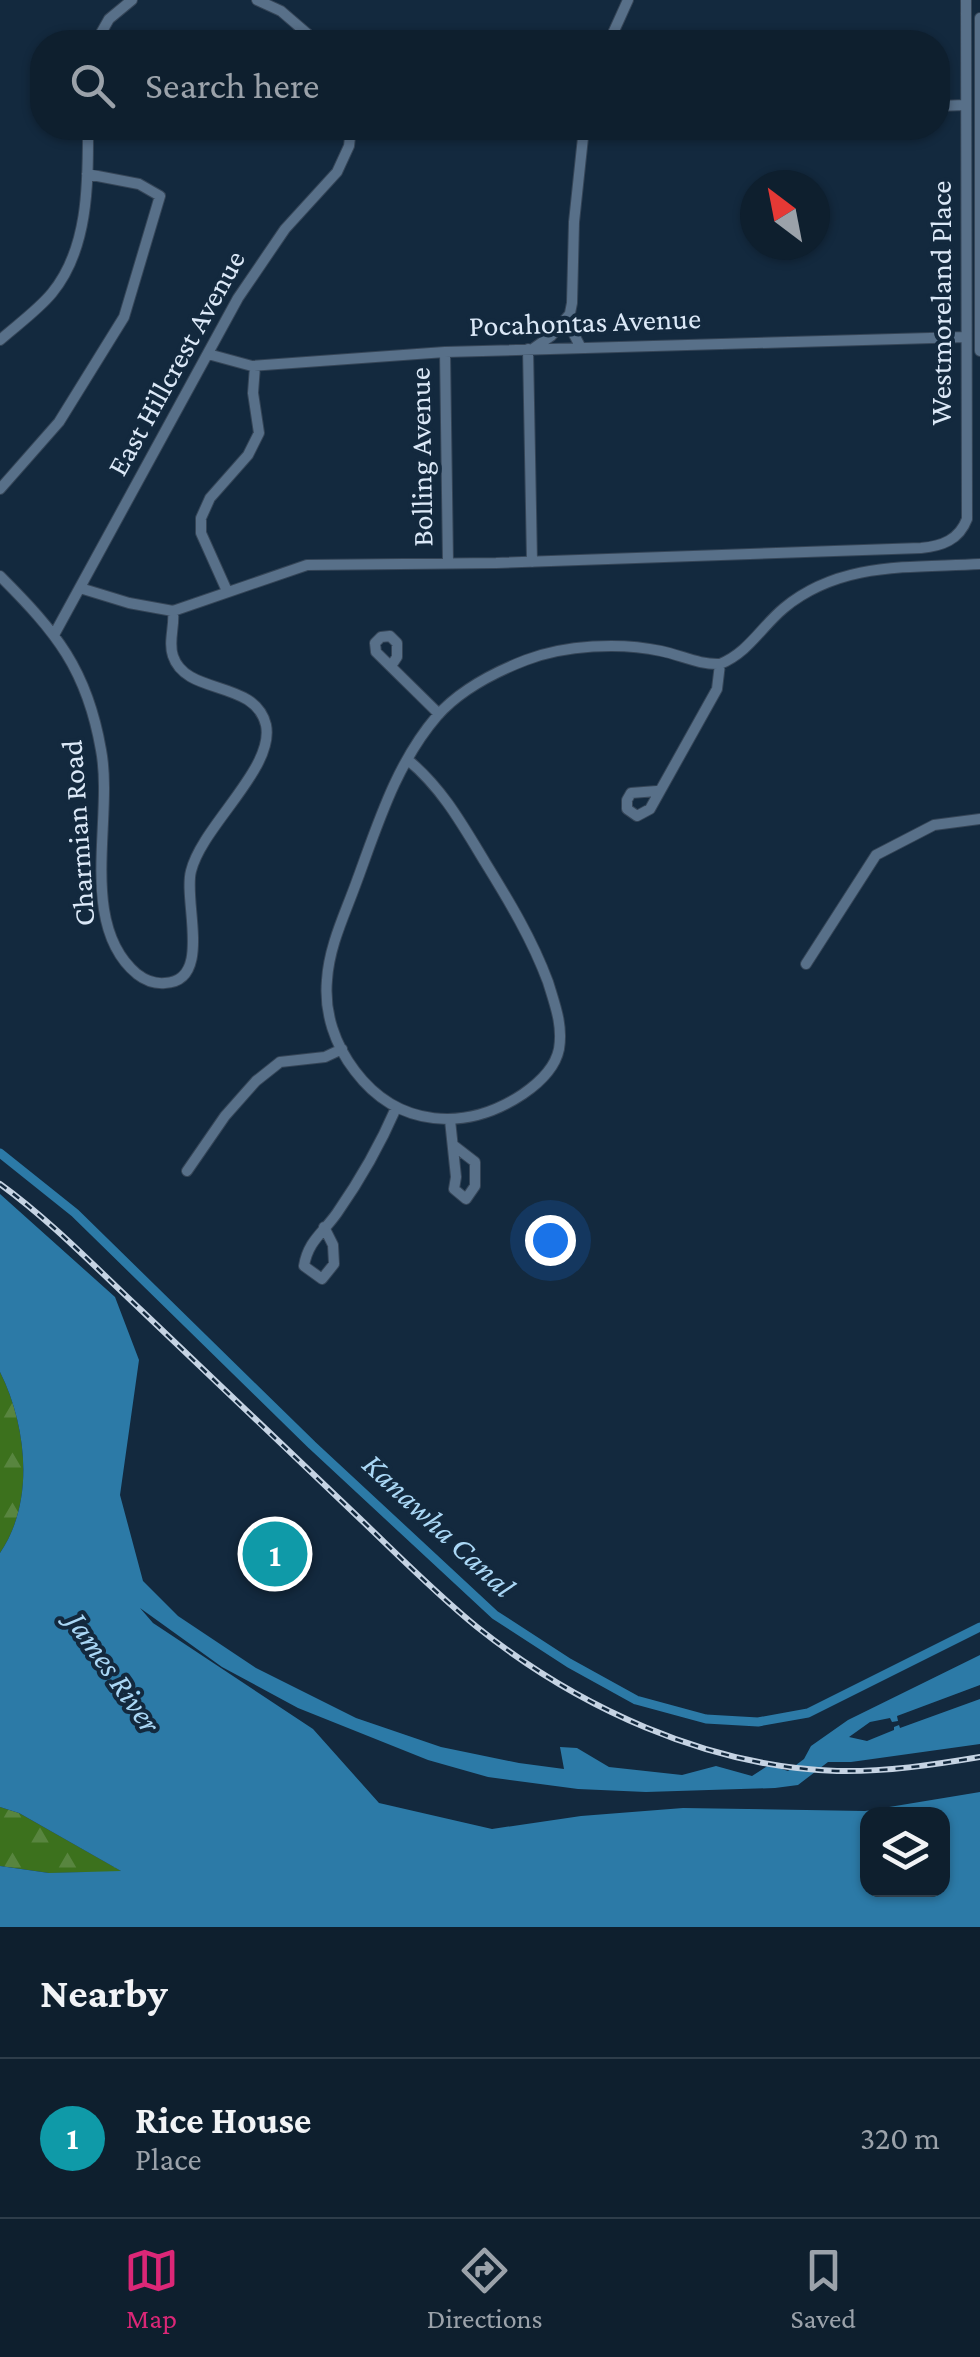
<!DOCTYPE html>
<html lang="en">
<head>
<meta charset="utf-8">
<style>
  :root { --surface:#0e1f2e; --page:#1c2c3a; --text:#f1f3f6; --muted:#9ba2aa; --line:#2e3d4a; --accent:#db2777 }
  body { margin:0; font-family:"Crimson Pro",serif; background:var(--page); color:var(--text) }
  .controls { position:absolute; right:30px; bottom:30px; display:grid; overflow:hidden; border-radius:20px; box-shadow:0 2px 8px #0004 }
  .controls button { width:90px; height:90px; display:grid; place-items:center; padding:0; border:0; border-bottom:2px solid var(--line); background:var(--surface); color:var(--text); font:50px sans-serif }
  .compass { position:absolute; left:740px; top:170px; width:90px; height:90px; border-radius:50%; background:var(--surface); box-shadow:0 2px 8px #0004; rotate:328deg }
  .you { position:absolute; left:550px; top:1240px; width:35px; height:35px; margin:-25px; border:8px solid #fff; border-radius:50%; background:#1a73e8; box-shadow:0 0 0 15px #1a73e833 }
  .badge { display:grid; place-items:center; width:65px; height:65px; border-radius:50%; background:var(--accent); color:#fff; font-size:32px; font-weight:700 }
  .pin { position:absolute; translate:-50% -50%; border:5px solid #fff; box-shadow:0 2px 10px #0006 }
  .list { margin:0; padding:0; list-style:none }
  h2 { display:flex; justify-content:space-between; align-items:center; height:130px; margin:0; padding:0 40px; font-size:42px }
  h2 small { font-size:32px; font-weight:400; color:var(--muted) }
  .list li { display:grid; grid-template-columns:65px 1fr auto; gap:30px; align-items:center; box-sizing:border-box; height:160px; padding:0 40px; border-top:2px solid var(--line) }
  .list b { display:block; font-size:38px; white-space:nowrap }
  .list p { margin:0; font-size:32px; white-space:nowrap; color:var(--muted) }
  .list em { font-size:32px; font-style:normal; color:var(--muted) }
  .icon { flex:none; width:55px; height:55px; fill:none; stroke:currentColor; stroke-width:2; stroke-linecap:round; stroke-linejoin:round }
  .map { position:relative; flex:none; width:980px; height:1927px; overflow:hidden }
  .search { position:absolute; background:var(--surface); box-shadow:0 2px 8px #0004; left:30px; right:30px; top:30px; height:110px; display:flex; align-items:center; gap:25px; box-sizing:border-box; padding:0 35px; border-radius:40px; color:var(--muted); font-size:38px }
  .sheet { height:290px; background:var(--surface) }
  nav { display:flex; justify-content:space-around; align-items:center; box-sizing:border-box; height:140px; border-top:2px solid var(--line); background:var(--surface); font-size:28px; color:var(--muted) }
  nav a { display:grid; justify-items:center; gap:5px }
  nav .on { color:var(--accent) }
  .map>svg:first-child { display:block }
</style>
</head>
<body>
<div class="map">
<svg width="980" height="1927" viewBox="0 0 980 1927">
  <defs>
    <pattern id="forest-firs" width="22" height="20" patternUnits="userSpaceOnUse" patternTransform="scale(2.5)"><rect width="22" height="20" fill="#3c711d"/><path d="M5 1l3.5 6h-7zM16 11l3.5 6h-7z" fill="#58853f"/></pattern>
  </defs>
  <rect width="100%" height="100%" fill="#13293e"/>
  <path fill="url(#forest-firs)" d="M 0,1372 C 27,1426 35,1502 0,1553 Z
    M 0,1807 L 19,1813 L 123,1872 L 49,1873 L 0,1866 Z"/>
  <path fill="#2c7aa7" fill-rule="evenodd" d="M 0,1194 L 115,1297 L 139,1360 L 120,1495 L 143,1581 L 178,1616 L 256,1668 L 356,1718 L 441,1747 L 519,1763 L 564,1769 L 560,1747 L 577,1748 L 609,1767 L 682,1775 L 716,1766 L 752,1776 L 769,1765 L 788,1771 L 804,1759 L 811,1746 L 848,1720 L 980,1655 L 980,1685 L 897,1716 L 898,1721 L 892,1722 L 890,1718 L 870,1722 L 849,1737 L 867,1741 L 894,1730 L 894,1727 L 899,1725 L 900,1728 L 980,1699 L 980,1744 L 851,1762 L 828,1762 L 798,1785 L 775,1788 L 646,1792 L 578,1789 L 488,1777 L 428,1760 L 298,1708 L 222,1667 L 140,1608 L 153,1623 L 313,1729 L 379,1803 L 492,1829 L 581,1816 L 683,1808 L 865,1811 L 980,1792 L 980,1927 L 0,1927 L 0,1866 L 49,1873 L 121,1871 L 19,1813 L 0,1807 L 0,1553 C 35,1502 27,1426 0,1372 ZM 942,1814 L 942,1890 L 868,1890 L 868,1814 Z"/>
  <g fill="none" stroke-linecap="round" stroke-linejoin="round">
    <path stroke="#2c7aa7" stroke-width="9" d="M 0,1153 L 75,1213 L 312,1445 L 495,1615 L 569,1663 L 636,1700 L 706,1719 L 758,1722 L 808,1713 L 980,1627"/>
    <defs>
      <path id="minor" d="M 257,0 L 281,11 L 317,42
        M 980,18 L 980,351
        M 96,42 L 109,19 L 132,0
        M 609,42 L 628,0
        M 938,106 L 965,105
        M 0,340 C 17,325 38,310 52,293 C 89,248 88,182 88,128
        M 580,346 L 568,323 L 572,303 L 574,222 L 584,128
        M 534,348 L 551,336 L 569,315
        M 528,349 L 532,562
        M 445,352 L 448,563
        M 208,354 L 252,366 L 445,352 L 966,337
        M 0,489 L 59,422 L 124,317 L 160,196 L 139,184 L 87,174
        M 0,576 C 56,632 87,669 101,750 C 114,818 77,924 137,974 C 146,981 154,984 165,983 C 213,981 183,901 191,871 C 202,826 275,768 266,725 C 255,679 186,696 173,656 C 168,642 175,625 173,611
        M 80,588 L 129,603 L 173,611 L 307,565 L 496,563 L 921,548 C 942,546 959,540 967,519 L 966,0
        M 227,591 L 201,533 L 201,518 L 210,498 L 248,455 L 259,433 L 253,393 L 255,366
        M 55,633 L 238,298 L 285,229 L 337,172 L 349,146 L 351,128
        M 391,666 L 397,657 L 397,643 L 390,636 L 381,637 L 375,643 L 376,652 L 439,714
        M 408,760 C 442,788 462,824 485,862 C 509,901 532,939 548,982 C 555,1005 563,1025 559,1049 C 555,1069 539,1083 523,1094 C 466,1132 398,1128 355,1071 C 335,1045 324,1013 327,980 C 329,947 344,916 355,886 C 377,827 395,765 437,716 C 459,691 495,672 526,660 C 565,645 620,642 661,651 C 681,655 699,665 720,664 C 749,652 761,627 784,608 C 841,561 911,568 980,564
        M 657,791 L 631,793 L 627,800 L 627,809 L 637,816 L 650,809 L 717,689 L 720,664
        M 806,964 L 876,855 L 934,825 L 980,819
        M 450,1120 L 456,1177 L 454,1189 L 466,1199 L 475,1186 L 475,1162 L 453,1145
        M 187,1171 L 225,1116 L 256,1081 L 280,1062 L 325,1057 L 342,1049
        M 324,1227 L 333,1245 L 334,1264 L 322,1279 L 304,1266 C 308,1241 323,1233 337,1213 C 360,1180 380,1145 396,1108"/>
    </defs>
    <use href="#minor" stroke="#354557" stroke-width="12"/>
    <use href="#minor" stroke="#587089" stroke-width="10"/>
    <defs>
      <path id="rail" d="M 0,1184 C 51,1221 95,1267 141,1310 C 212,1378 283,1446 355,1514 C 395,1552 434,1592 477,1627 C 577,1707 707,1767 837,1771 C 885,1772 933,1765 980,1757"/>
    </defs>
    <use href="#rail" stroke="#c5d3e3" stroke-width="6"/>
    <use href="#rail" stroke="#13293e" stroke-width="2.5" stroke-dasharray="8" stroke-linecap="butt"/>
  </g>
  <g text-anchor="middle" stroke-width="8" stroke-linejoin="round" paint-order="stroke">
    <g font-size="30" fill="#dbe8f7" stroke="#13293e">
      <text transform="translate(941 303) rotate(-90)" y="10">Westmoreland Place</text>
      <text transform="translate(585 322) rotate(-2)" y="10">Pocahontas Avenue</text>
      <text transform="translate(176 363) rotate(-61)" y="10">East Hillcrest Avenue</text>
      <text transform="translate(421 457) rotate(-91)" y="10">Bolling Avenue</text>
      <text transform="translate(78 833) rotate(-94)" y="10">Charmian Road</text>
    </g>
    <g font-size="32" font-style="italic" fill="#aad7f5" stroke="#13293e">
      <text transform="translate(439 1525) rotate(43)" y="11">Kanawha Canal</text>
      <text transform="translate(114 1672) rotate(55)" y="11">James River</text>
    </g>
  </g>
</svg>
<div class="controls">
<button><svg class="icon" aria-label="layers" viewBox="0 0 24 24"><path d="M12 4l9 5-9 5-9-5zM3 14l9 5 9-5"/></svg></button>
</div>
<svg class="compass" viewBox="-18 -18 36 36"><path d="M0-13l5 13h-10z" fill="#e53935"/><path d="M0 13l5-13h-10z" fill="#9ba2aa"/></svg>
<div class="you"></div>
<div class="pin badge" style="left:275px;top:1554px;background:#0f9aa8">1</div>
<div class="search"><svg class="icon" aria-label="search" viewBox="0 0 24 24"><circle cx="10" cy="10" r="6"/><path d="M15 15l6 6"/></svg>Search here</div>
</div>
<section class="sheet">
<h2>Nearby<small></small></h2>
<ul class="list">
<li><span class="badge" style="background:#0f9aa8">1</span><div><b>Rice House</b><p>Place</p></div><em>320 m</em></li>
</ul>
</section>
<nav>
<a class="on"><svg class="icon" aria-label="map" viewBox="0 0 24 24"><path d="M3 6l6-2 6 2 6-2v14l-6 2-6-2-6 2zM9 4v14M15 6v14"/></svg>Map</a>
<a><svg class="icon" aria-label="directions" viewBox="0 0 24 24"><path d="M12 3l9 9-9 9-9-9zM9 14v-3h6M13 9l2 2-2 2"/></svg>Directions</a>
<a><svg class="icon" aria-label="saved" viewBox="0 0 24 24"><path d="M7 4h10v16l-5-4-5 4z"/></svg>Saved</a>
</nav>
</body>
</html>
